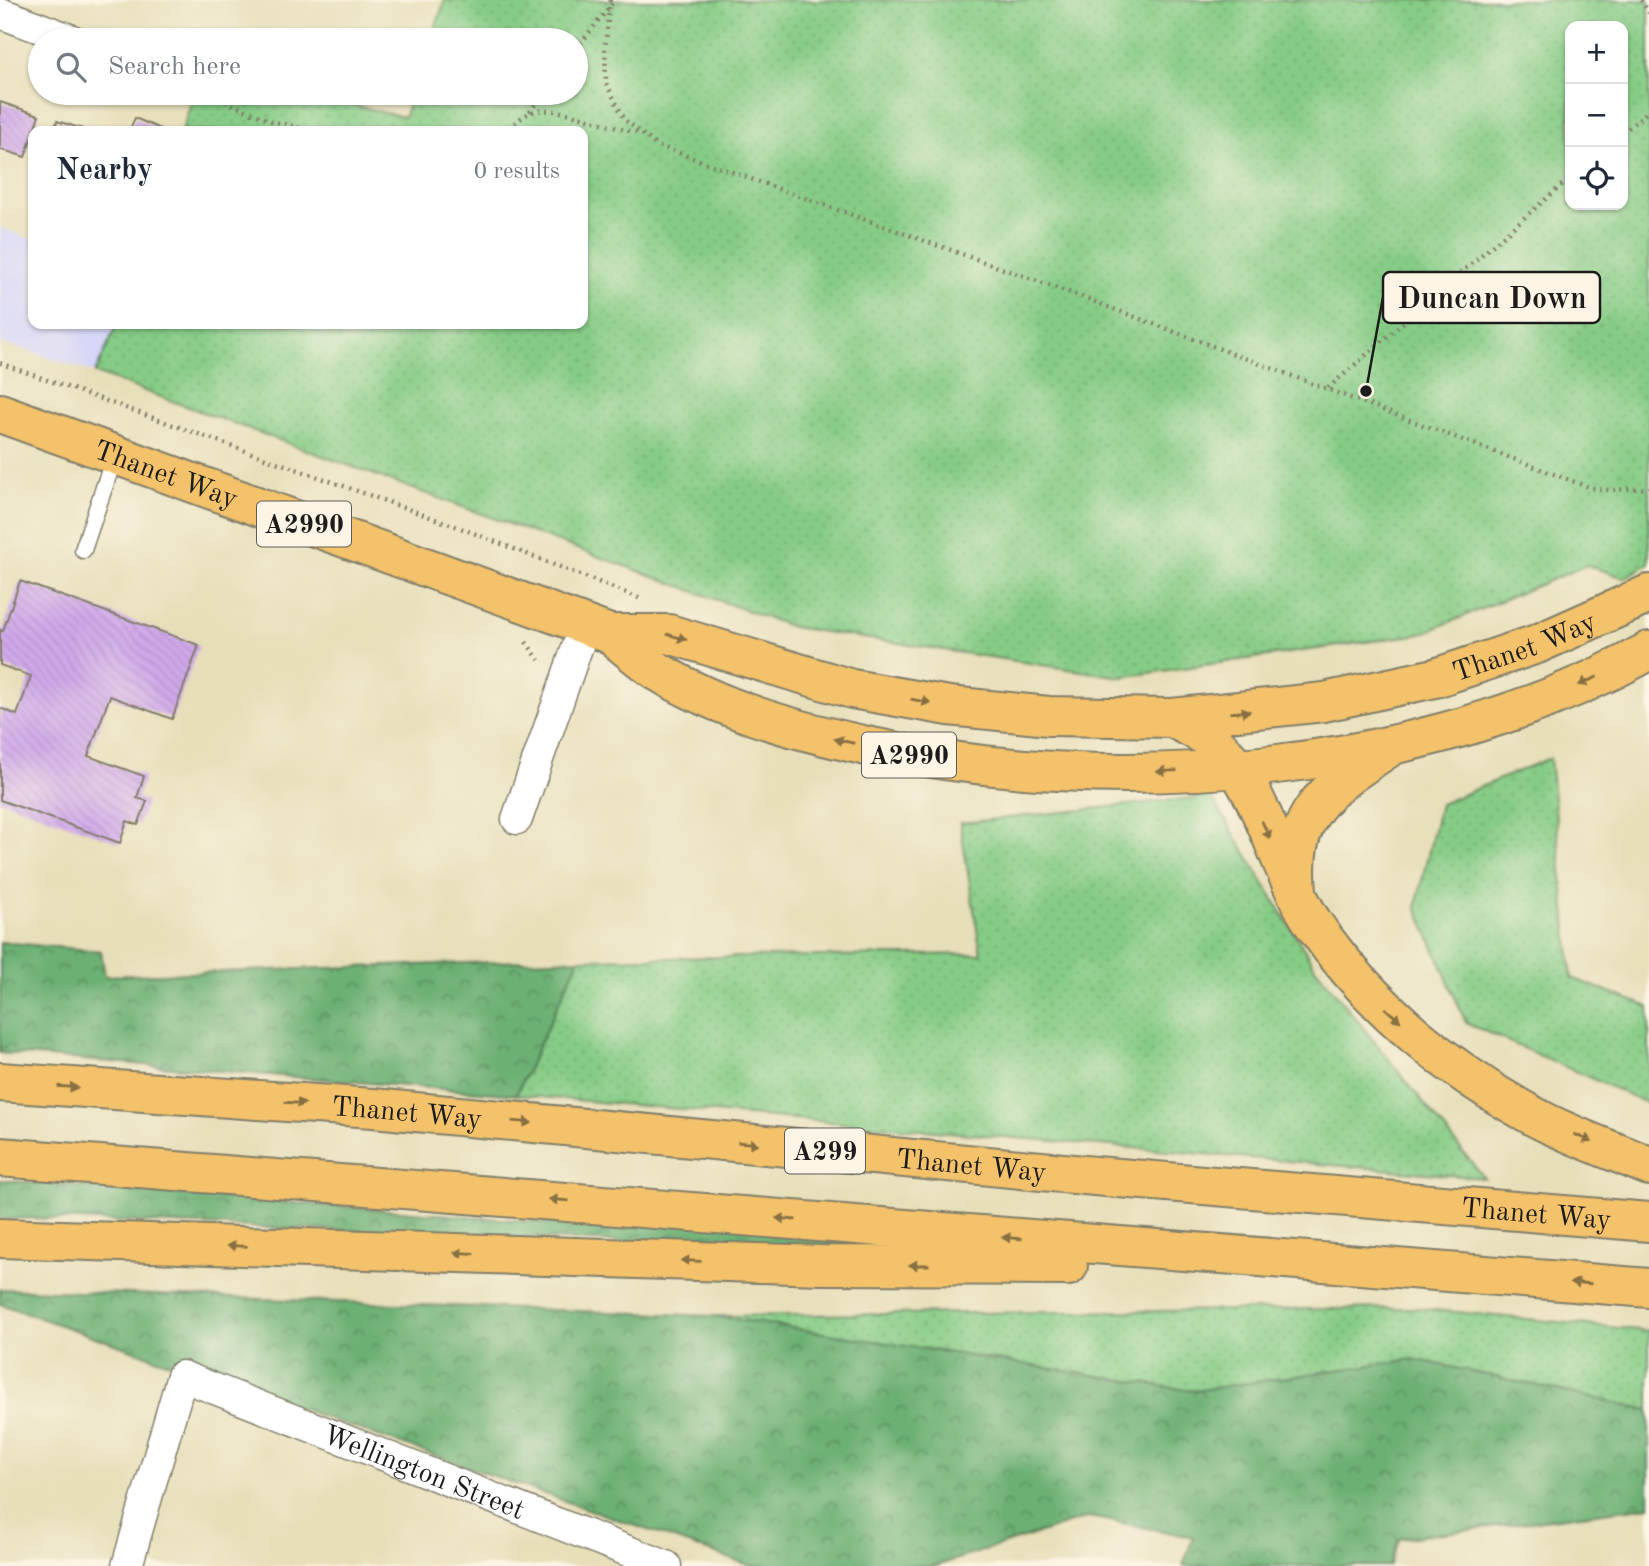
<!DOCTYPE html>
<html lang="en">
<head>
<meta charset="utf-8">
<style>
  :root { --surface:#fff; --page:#f6f6f7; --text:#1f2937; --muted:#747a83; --line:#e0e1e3 }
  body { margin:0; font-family:"Old Standard TT",serif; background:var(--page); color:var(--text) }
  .controls { position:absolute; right:21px; top:21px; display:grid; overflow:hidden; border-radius:14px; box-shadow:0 2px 5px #0004 }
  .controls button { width:63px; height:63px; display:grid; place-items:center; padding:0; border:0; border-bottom:2px solid var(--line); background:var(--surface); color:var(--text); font:35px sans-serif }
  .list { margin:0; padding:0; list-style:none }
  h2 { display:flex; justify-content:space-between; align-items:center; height:91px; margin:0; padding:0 28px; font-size:30px }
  h2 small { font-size:23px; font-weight:400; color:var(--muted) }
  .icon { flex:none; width:38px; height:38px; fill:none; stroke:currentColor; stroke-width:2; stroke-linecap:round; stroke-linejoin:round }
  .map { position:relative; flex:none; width:1649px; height:1566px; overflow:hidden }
  .search { position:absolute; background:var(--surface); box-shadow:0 2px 5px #0004; left:28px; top:28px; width:560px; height:77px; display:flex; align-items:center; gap:18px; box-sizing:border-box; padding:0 24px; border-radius:38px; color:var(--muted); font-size:26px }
  .panel { position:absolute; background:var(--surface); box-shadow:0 2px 5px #0004; left:28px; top:126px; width:560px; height:203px; border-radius:14px }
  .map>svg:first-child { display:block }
</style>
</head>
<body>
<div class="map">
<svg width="1649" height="1566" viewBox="0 0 1649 1566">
  <defs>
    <pattern id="grass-dots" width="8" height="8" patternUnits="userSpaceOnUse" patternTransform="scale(1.75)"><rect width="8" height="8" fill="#86cc86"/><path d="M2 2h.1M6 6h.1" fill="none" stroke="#73af73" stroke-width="1.8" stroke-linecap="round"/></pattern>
    <pattern id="forest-crowns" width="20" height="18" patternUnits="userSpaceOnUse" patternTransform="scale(1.75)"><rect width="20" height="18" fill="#6cb073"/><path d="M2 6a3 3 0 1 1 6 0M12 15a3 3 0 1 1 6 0" fill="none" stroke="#588e5e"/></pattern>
    <pattern id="building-back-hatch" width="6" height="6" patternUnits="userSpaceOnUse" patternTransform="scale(1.75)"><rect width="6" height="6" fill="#d0a8ea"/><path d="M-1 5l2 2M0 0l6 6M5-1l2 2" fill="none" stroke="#b290c8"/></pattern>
  </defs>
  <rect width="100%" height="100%" fill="#fcf5e5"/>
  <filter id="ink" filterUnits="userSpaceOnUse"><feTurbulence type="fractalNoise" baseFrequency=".0143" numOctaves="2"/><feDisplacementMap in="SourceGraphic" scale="14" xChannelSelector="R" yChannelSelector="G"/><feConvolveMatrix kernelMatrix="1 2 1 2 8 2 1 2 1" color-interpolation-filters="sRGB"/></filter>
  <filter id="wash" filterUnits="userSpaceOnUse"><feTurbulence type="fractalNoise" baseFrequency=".00686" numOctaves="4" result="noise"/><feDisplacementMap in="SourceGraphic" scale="28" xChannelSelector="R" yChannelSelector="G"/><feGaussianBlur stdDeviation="1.57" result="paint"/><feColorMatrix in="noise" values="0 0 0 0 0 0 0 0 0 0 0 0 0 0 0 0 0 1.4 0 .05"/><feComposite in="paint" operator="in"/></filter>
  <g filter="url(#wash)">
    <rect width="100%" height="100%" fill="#e7dfb9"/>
    <path fill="#d7d7f8" d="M 0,227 L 33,240 L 33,324 L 117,324 L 95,373 L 0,342 Z"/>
    <path fill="url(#grass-dots)" stroke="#517451" stroke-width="2" fill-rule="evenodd" d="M 445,0 L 1649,0 L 1649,564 L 1624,578 L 1587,565 L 1421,634 L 1121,677 L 792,627 L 95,373 L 117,324 L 583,324 L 583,131 L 182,131 L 194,93 L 303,93 L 404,117 L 413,93 L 576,93 L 576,40 L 431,40 ZM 1570,26 L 1623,26 L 1623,205 L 1570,205 Z
      M 1550,758 L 1572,978 L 1649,1007 L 1649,1104 L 1466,1023 L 1416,906 L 1440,804 Z
      M 1211,796 L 1316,969 L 1484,1178 L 516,1095 L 579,959 L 981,954 L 960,823 Z
      M 1415,1308 L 1649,1331 L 1649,1410 L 1413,1359 L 1193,1391 L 714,1316 Z"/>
    <path fill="url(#forest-crowns)" stroke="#446648" stroke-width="2" d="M 0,942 L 101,951 L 105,976 L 579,959 L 516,1095 L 0,1053 Z
      M 0,1180 L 579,1225 L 580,1216 L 863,1234 L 865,1252 L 28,1218 L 0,1220 Z
      M 0,1289 L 714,1316 L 1193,1391 L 1413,1359 L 1649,1410 L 1649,1506 L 1399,1539 L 1389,1566 L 1183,1566 L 1193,1537 L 1090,1517 L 935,1566 L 751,1566 L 0,1304 Z"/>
    <g id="blocks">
      <path fill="url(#building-back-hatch)" d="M 0,102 L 39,115 L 25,157 L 0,149 Z
        M 135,118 L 165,131 L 129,131 Z
        M 57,121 L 89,131 L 54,131 Z
        M 20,581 L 199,645 L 172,719 L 110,696 L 88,756 L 144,776 L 137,798 L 147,801 L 138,825 L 127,821 L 120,843 L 0,800 L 0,708 L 17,715 L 31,676 L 0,665 L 0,630 L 3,631 Z"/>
    </g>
  </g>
  <g filter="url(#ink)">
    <use href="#blocks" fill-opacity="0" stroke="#827e6a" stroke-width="2"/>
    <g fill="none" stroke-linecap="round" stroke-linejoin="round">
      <defs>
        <path id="service" d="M 83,550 L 115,455"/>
        <g id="minor">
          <path d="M 0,13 L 72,40"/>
          <path d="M 517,819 L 585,625"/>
          <path id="s1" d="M 127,1566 L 182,1376 L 666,1566"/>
        </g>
        <g id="primary">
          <path id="s2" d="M 0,413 L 610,634 C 625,646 641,660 657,671 C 721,710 794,730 867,746 C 1115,800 1425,775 1649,651"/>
          <path id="s3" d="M 610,634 L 669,634 L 852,689 L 949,706 L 1049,716 L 1172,718 L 1324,702 L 1435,678 L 1537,644 L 1649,594"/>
        </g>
        <g id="trunk">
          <path d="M 1172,718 C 1188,726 1204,733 1217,745 C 1266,793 1277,871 1315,926 C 1371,1007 1451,1072 1537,1118 C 1573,1137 1612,1150 1649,1166"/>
          <path d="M 1297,890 C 1289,809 1331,787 1391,746"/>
          <path id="s4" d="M 0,1082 L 373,1108 L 1095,1176 L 1649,1222"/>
          <path d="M 0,1157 L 1649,1288"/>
          <path d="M 0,1238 L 821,1265 L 1068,1266"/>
        </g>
      </defs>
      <use href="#service" stroke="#827e6a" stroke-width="19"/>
      <use href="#minor" stroke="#827e6a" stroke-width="33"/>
      <use href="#primary" stroke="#827e6a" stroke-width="42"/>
      <use href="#trunk" stroke="#827e6a" stroke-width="42"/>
      <path stroke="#827e6a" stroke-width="4.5" stroke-dasharray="2 5" stroke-linecap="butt" d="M 610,0 L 605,48 L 606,83 L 625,120 L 656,145 L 1071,293 L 1591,488 L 1609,490 L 1649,488
        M 1641,0 L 1649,13
        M 576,49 L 615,0
        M 206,93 L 271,121 L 314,131
        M 530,112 L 543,93
        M 503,131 C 512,127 520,117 530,113 C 558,102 610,130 641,133
        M 1623,133 L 1649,110
        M 0,363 L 458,527 L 639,598
        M 1328,388 L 1570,178
        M 526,642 L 539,660"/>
      <use href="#service" stroke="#fff" stroke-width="16"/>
      <use href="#minor" stroke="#fff" stroke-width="30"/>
      <use href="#primary" stroke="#f3c26a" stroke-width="38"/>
      <use href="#trunk" stroke="#f3c26a" stroke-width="38"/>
    </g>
    <defs><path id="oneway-solid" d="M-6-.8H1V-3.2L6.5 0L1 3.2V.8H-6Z" transform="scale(1.75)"/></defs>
    <g fill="#886f43">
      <use href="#oneway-solid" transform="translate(677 637) rotate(16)"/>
      <use href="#oneway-solid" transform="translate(1588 681) rotate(156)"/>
      <use href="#oneway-solid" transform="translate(921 701) rotate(10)"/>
      <use href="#oneway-solid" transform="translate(1240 712) rotate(-5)"/>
      <use href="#oneway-solid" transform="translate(844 741) rotate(-167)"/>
      <use href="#oneway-solid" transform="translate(1167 771) rotate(178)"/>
      <use href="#oneway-solid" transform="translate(1266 830) rotate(65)"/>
      <use href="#oneway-solid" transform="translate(1393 1015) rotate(41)"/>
      <use href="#oneway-solid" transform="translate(68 1087) rotate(4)"/>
      <use href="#oneway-solid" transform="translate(295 1103) rotate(4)"/>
      <use href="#oneway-solid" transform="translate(522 1122) rotate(5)"/>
      <use href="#oneway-solid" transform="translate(1583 1138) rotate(23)"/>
      <use href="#oneway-solid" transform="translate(748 1143) rotate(5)"/>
      <use href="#oneway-solid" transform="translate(559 1200) rotate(-175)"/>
      <use href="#oneway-solid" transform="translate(786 1219) rotate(-175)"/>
      <use href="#oneway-solid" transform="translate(1012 1238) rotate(-175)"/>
      <use href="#oneway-solid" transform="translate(237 1246) rotate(-178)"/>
      <use href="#oneway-solid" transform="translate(464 1253) rotate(-178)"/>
      <use href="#oneway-solid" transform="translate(691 1261) rotate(-178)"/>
      <use href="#oneway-solid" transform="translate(919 1265) rotate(-180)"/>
      <use href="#oneway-solid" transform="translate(1581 1283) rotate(-176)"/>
    </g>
  </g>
  <g text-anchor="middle" stroke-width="5" stroke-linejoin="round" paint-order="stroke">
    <g fill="#fcf5e5" stroke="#5f5d58" stroke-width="2">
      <rect x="257" y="501.5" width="94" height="45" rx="5"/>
      <rect x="862" y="732.5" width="94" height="45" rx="5"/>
      <rect x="785" y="1128.5" width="80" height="45" rx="5"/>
    </g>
    <g font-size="26" font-weight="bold" fill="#1c1c1c">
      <text x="304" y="533">A2990</text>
      <text x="909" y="764">A2990</text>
      <text x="825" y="1160">A299</text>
    </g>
    <g font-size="28" fill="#1c1c1c" stroke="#fcf5e5">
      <text dy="10" stroke="none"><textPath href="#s2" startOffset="177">Thanet Way</textPath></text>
      <text dy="10" stroke="none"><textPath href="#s3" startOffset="933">Thanet Way</textPath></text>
      <text dy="10" stroke="none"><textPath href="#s4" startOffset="408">Thanet Way</textPath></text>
      <text dy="10" stroke="none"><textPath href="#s4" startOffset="975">Thanet Way</textPath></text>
      <text dy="10" stroke="none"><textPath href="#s4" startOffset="1542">Thanet Way</textPath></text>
      <text dy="10" stroke="none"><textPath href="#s1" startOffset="458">Wellington Street</textPath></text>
    </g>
  </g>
  <path fill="none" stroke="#1c1c1c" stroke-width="2.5" d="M1366 391L1383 297"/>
  <circle fill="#1c1c1c" stroke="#fcf5e5" stroke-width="2.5" cx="1366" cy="391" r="7"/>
  <rect fill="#fcf5e5" stroke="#1c1c1c" stroke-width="2.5" x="1383" y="272" width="217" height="51" rx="7"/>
  <g font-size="30" text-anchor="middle" font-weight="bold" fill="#1c1c1c">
    <text x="1492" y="308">Duncan Down</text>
  </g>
</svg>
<div class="controls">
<button>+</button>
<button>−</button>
<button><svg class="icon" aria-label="locate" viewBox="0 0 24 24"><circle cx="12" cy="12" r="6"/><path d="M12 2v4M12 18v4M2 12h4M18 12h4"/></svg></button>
</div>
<div class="search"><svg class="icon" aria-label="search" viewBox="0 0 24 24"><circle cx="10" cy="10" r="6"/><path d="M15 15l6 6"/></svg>Search here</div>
<section class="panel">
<h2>Nearby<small>0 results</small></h2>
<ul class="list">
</ul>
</section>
</div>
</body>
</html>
